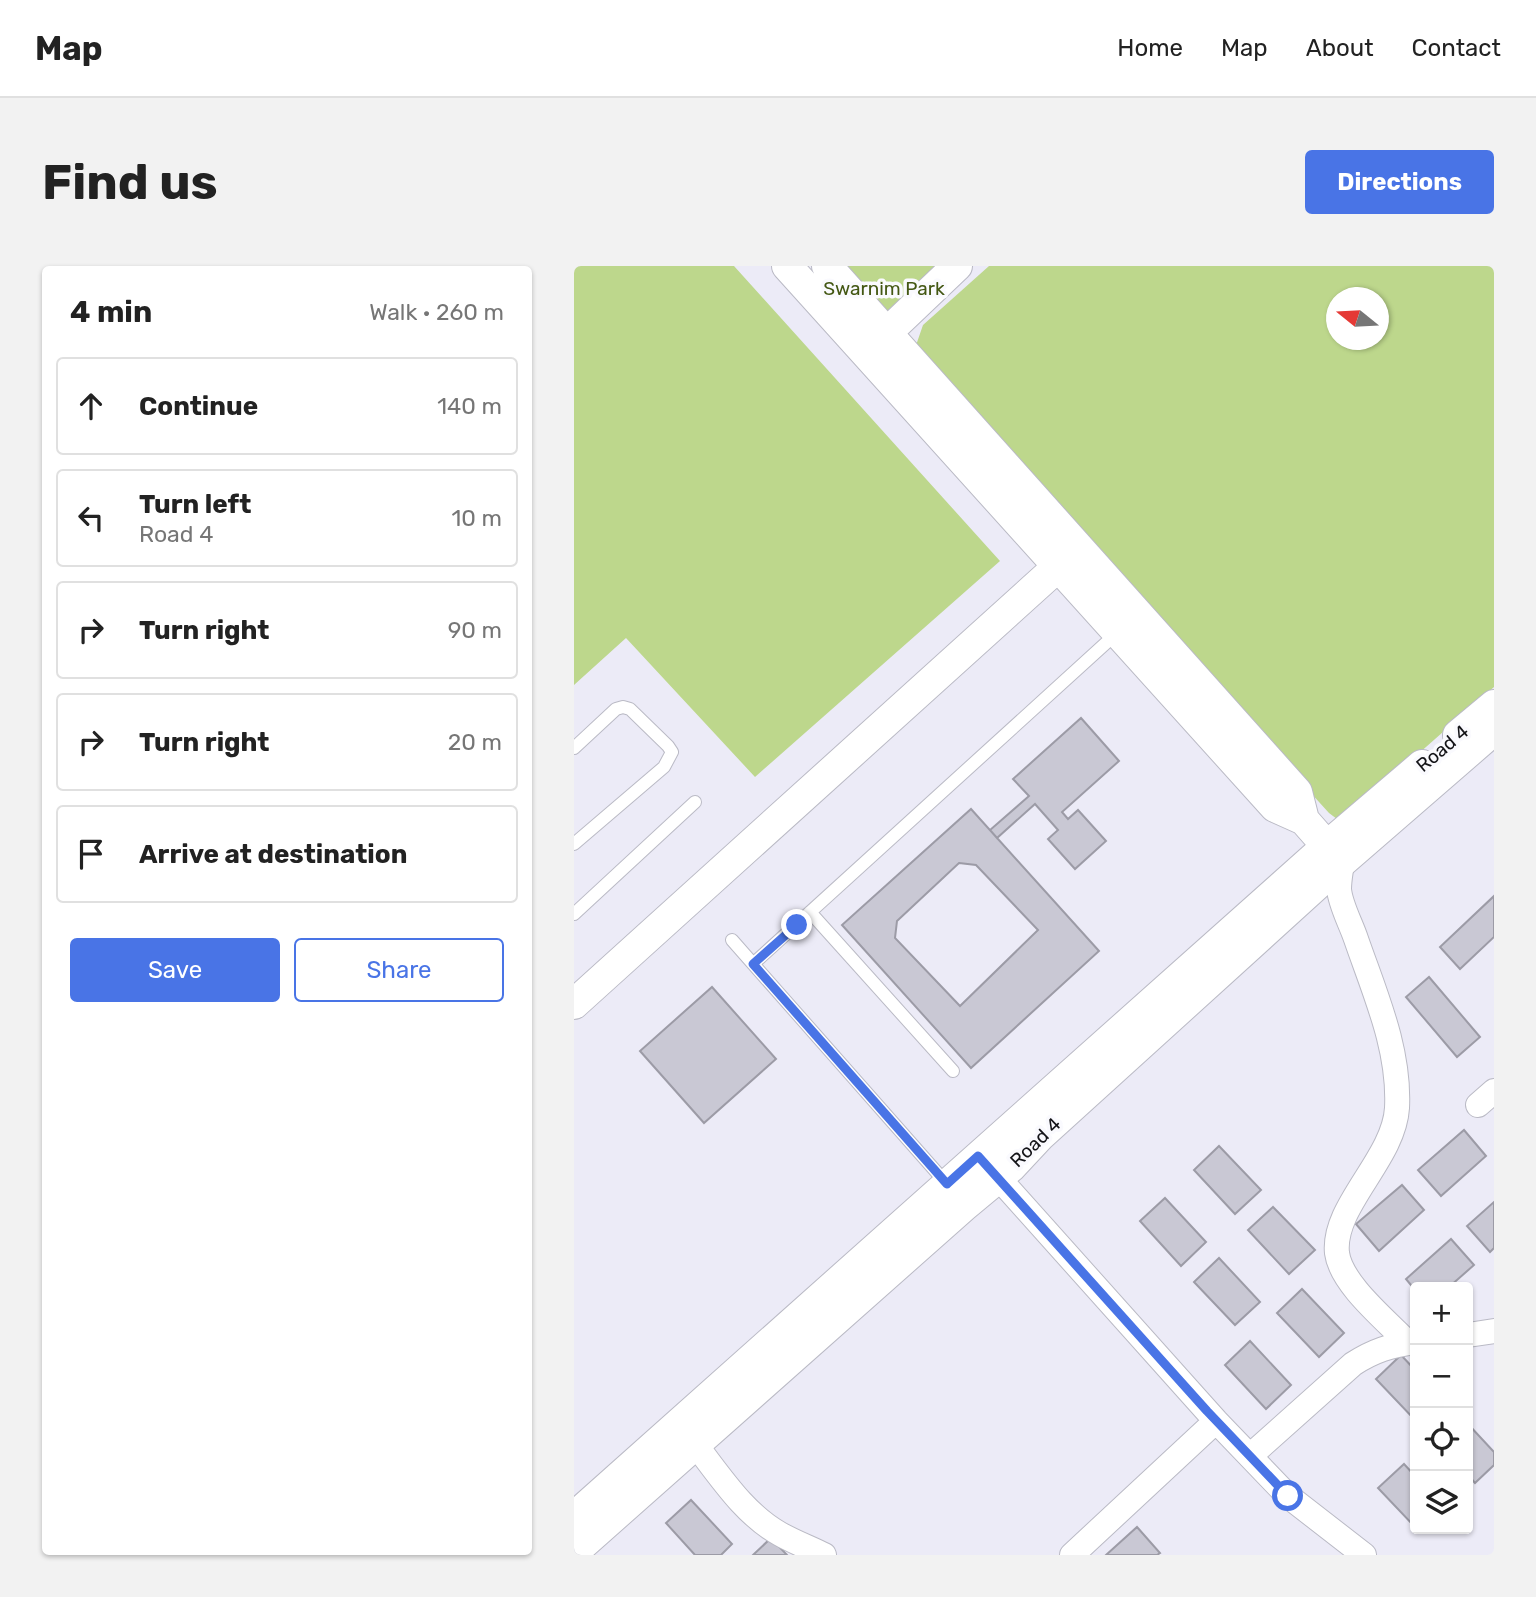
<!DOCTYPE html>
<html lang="en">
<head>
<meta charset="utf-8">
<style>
  :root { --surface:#fff; --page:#f2f2f2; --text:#222; --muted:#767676; --line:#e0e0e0; --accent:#4974e6 }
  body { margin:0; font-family:Rubik,sans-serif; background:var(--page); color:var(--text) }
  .controls { position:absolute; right:21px; bottom:21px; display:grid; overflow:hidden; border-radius:7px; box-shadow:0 2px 5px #0004 }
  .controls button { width:63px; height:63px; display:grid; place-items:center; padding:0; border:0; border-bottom:2px solid var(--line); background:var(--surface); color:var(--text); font:35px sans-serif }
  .compass { position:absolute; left:752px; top:21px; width:63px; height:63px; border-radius:50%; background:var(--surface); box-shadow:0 2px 5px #0004; rotate:288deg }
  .stop { position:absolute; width:21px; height:21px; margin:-16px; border:5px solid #4974e6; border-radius:50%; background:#fff }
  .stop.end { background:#4974e6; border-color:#fff; box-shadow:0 2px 7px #0008 }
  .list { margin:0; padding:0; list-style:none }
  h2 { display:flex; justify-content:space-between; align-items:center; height:91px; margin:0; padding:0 28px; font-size:30px }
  h2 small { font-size:23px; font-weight:400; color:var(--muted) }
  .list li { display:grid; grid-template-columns:46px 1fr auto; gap:21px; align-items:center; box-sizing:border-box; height:98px; margin:0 14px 14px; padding:0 14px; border:2px solid var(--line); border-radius:7px }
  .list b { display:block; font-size:26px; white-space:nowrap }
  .list p { margin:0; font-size:23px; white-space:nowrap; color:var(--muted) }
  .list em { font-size:23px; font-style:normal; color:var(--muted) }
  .actions { display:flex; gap:14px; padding:21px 28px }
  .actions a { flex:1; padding:16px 0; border:2px solid var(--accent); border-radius:7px; text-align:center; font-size:24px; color:var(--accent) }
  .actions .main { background:var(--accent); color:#fff }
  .icon { flex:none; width:38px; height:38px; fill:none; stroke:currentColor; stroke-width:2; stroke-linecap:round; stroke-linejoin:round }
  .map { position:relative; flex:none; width:920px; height:1289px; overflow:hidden; border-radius:7px }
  header { display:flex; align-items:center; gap:42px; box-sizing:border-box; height:98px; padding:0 35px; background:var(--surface); border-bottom:2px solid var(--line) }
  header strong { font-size:33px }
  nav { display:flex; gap:38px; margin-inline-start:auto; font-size:24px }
  .intro { display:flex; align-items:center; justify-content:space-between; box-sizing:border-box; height:168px; padding:0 42px }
  h1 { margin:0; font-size:49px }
  .button { padding:18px 32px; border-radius:7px; background:var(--accent); color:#fff; font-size:24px; font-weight:700 }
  main { display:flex; gap:42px; padding:0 42px }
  aside { flex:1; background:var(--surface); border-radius:7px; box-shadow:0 2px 5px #0004 }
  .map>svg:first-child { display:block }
</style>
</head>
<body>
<header>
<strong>Map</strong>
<nav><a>Home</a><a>Map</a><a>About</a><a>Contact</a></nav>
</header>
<div class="intro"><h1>Find us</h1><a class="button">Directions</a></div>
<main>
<aside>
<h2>4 min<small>Walk · 260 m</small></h2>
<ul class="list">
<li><svg class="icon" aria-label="ahead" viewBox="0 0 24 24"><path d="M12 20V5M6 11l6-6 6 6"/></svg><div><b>Continue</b></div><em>140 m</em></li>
<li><svg class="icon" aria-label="left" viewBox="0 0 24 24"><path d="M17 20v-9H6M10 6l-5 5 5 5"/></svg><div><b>Turn left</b><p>Road 4</p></div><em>10 m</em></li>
<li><svg class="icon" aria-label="right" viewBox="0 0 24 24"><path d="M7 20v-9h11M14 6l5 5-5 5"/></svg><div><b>Turn right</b></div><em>90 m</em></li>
<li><svg class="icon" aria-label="right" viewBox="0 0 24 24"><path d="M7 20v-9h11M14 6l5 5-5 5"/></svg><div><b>Turn right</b></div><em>20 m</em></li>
<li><svg class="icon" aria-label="arrive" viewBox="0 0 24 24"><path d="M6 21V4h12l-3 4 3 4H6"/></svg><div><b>Arrive at destination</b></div></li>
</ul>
<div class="actions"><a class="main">Save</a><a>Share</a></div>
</aside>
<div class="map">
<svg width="920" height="1289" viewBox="0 0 920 1289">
  <rect width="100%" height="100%" fill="#ecebf7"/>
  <path fill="#bdd78c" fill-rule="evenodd" d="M 0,0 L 160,0 L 426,295 L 181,511 L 52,372 L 0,419 Z
    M 262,0 L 366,0 L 309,52 Z
    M 415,0 L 920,0 L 920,421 L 767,556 L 755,547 L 339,88 L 349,59 ZM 762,32 L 804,32 L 804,74 L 762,74 Z"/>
  <path fill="#c9c8d4" stroke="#9c9ba6" stroke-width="2" fill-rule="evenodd" d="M 507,452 L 545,495 L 488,546 L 494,553 L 504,544 L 532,575 L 501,603 L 474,573 L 484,564 L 461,538 L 423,572 L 416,564 L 455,530 L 439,513 Z
    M 397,543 L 525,685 L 397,802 L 268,659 ZM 385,597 L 402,599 L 464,664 L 386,740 L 321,672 L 323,655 Z
    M 920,630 L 920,671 L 886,703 L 866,681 Z
    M 855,711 L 906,771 L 883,791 L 832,731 Z
    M 138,721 L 202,793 L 130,857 L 66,785 Z
    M 890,864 L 912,890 L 867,930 L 844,904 Z
    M 645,880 L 687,924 L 661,948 L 620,904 Z
    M 828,919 L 850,944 L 805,985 L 782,958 Z
    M 591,932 L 632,976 L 607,1000 L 566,955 Z
    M 920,936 L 920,982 L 916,986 L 893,960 Z
    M 699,941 L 741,984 L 715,1008 L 674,964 Z
    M 877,973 L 900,999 L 875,1021 L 841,1021 L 841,1024 L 832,1013 Z
    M 645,992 L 686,1036 L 661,1059 L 620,1016 Z
    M 728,1023 L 770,1067 L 745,1091 L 703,1047 Z
    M 676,1075 L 717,1119 L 692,1143 L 651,1099 Z
    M 827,1089 L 841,1104 L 841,1154 L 802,1113 Z
    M 894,1158 L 920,1186 L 920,1199 L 901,1217 L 894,1209 Z
    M 830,1198 L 841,1210 L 841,1261 L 804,1222 Z
    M 117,1234 L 158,1278 L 147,1289 L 121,1289 L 92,1257 Z
    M 563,1261 L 586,1287 L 583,1289 L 532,1289 Z
    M 197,1272 L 213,1289 L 179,1289 Z"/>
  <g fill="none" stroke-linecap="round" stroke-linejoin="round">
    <defs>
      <path id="service" d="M 0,482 L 42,443 L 49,441 L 56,443 L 94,480 L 98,486 L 90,501 L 0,578
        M 236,646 L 379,805
        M 0,648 L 121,536
        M 158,674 L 373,918
        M 179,698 L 543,367"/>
      <path id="minor" d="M 768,596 C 767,605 765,614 765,623 C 766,638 777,658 782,673 C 801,728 826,783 823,842 C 820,893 758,940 763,987 C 767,1018 812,1054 834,1077
        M 904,839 L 920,825
        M 412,898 L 642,1155 L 714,1230 L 790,1289
        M 894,1069 L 920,1065
        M 121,1178 C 146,1210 170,1248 206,1268 C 220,1276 236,1282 250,1289
        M 676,1190 L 779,1098 C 799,1085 817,1079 841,1076
        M 498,1289 L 642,1155"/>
      <path id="tertiary" d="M 213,0 L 701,541 L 730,554 L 766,595
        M 253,0 L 723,526 L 730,554
        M 300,79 L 383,0
        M 884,469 L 920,439
        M 0,738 L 499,287
        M 0,1251 L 753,580 L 848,499
        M 0,1286 L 389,941 L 437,901 L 465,871 L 768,596 L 920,464"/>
    </defs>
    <use href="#service" stroke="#babac5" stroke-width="14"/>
    <use href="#minor" stroke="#babac5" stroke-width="26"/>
    <use href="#tertiary" stroke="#babac5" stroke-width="32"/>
    <use href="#service" stroke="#fff" stroke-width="12"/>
    <use href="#minor" stroke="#fff" stroke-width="24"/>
    <use href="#tertiary" stroke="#fff" stroke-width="30"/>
  </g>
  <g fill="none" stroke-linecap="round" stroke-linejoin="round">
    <path stroke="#4974e6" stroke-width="9" d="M 223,659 L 179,698 L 373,918 L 404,890 L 633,1145 L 714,1230"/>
  </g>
  <g text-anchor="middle" stroke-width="7" stroke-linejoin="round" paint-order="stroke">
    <g font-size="19" fill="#435713" stroke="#fafafe">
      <text x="310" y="29">Swarnim Park</text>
    </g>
    <g font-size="19" fill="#141418" stroke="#fafafe">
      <text transform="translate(868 482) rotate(-40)" y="7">Road 4</text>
      <text transform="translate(461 876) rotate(-44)" y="7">Road 4</text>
    </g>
  </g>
</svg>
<div class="controls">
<button>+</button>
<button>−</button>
<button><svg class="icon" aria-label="locate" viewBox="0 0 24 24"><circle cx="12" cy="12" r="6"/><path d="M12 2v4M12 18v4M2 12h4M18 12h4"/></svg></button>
<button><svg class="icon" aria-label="layers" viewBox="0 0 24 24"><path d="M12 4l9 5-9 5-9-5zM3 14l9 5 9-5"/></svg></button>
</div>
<svg class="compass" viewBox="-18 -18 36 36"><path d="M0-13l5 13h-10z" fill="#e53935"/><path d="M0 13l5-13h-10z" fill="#767676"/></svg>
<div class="stop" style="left:714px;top:1230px"></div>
<div class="stop end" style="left:223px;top:659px"></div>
</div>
</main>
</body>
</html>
